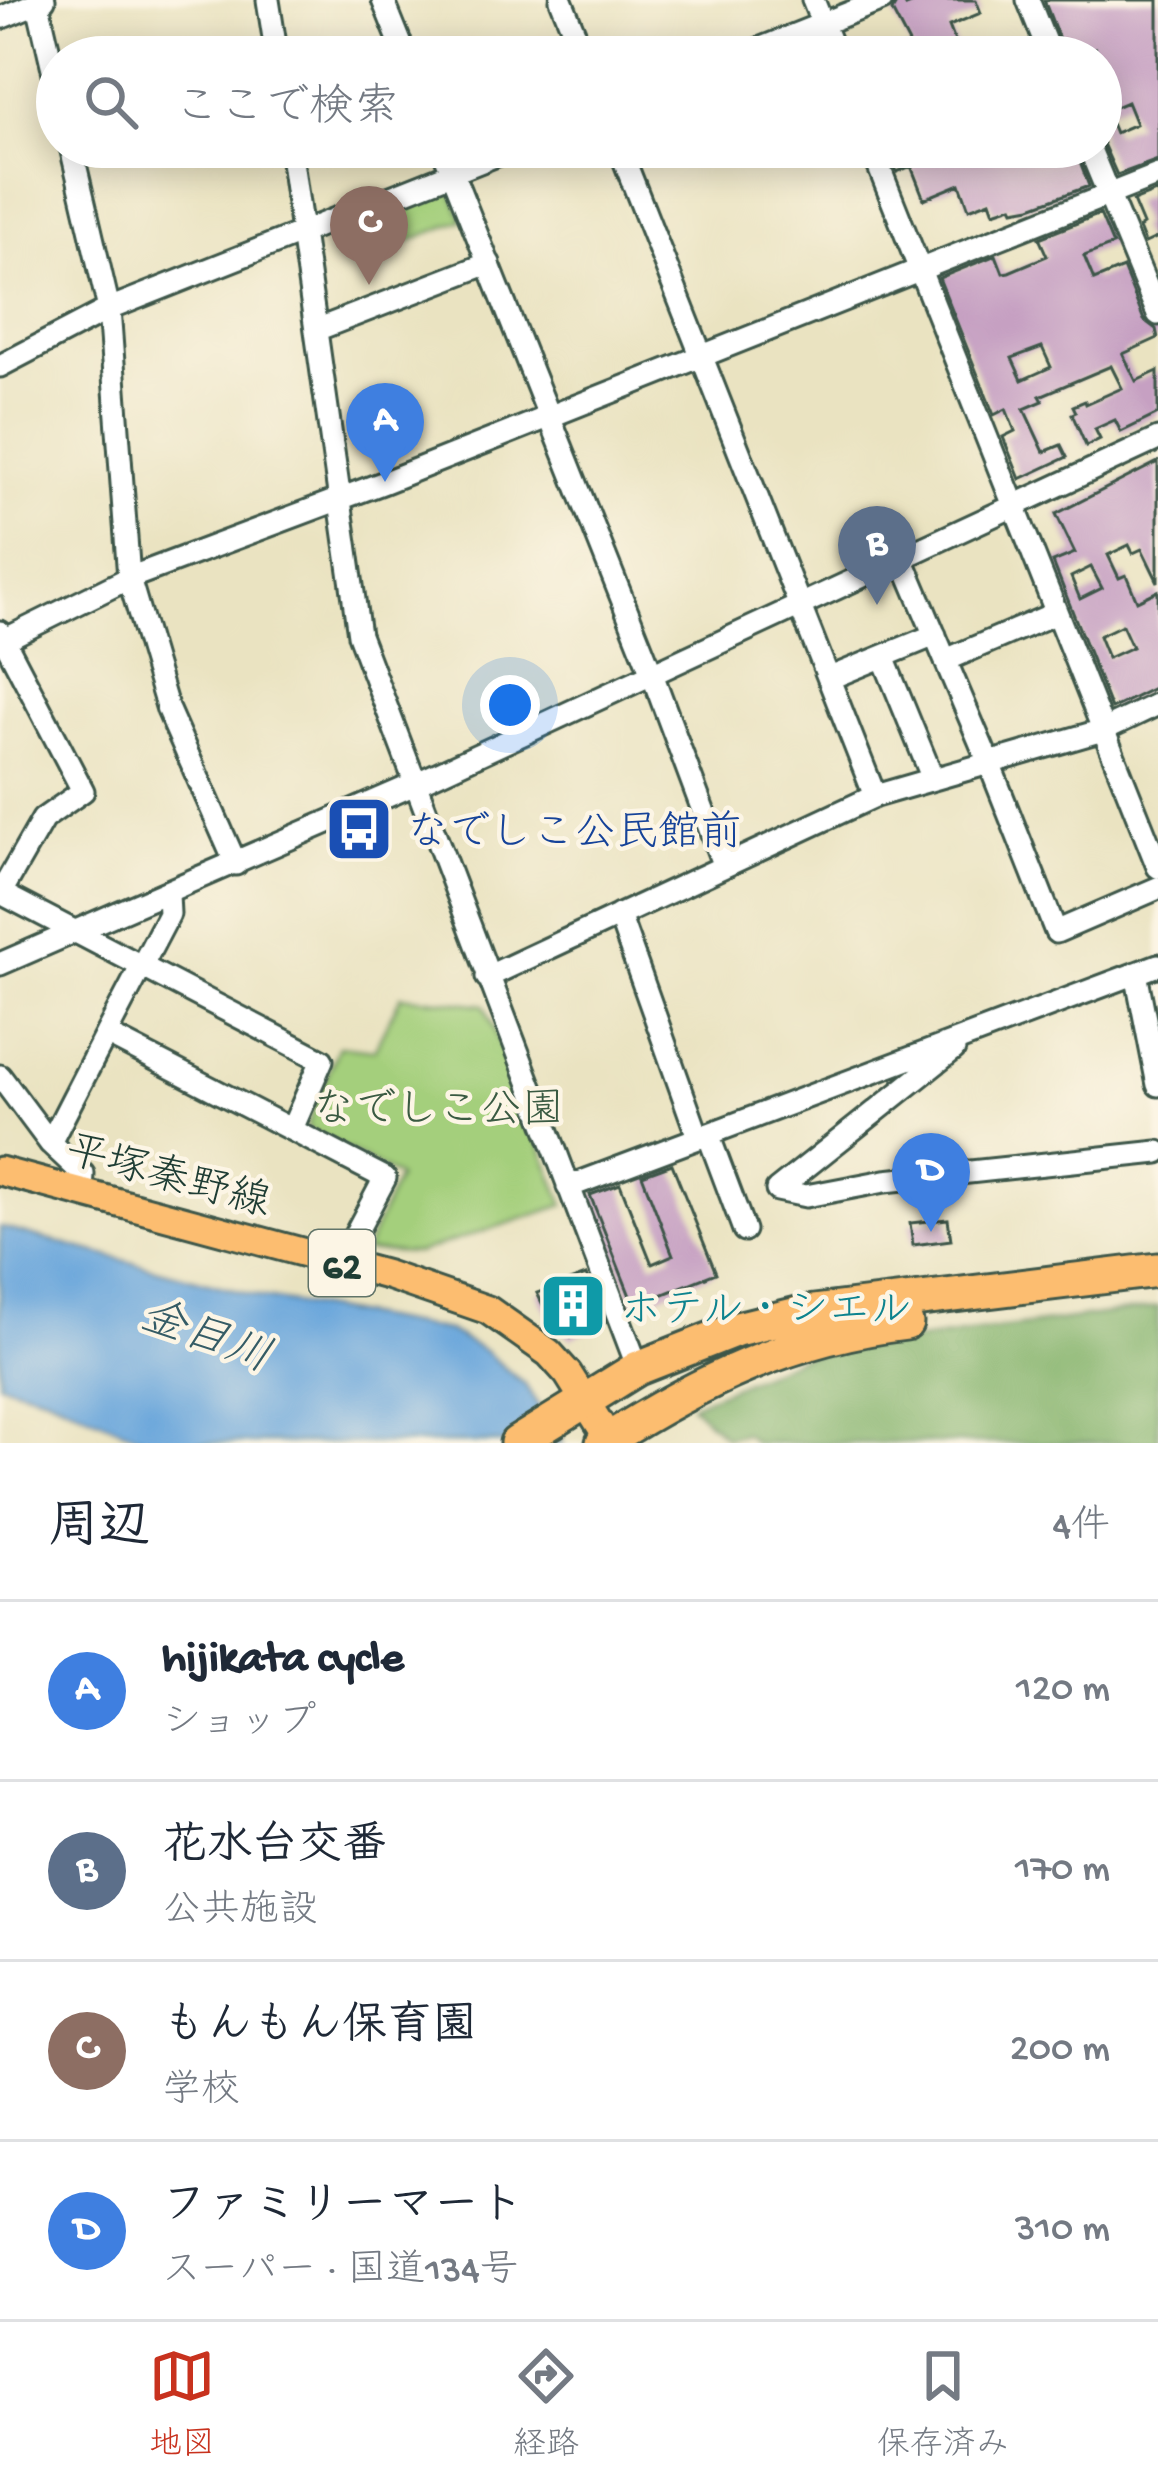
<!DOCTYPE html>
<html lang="ja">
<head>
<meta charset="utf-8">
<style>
  :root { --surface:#fff; --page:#f2f2f3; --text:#1f2937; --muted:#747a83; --line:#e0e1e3; --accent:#c8321e }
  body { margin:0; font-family:"Gochi Hand","Klee One",sans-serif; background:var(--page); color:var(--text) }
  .you { position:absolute; left:510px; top:705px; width:42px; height:42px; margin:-30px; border:9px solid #fff; border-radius:50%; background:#1a73e8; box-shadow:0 0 0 18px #1a73e833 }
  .badge { display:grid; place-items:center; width:78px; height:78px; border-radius:50%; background:var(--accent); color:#fff; font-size:39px; font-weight:700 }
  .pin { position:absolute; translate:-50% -99px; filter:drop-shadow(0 3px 6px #0008) }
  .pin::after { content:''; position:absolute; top:63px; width:42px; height:36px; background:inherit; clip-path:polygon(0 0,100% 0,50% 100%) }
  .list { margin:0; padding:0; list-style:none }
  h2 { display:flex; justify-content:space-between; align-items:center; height:156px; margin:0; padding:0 48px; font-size:51px }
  h2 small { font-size:39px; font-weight:400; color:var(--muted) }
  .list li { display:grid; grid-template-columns:78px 1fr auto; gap:36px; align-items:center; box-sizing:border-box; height:180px; padding:0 48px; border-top:3px solid var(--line) }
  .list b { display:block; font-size:45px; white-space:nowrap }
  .list p { margin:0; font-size:39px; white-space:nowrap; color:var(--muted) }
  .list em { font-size:39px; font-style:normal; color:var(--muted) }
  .icon { flex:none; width:66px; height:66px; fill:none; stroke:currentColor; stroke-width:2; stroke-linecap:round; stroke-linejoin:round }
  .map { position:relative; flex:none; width:1158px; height:1443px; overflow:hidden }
  .search { position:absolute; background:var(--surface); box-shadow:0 6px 30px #0003; left:36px; right:36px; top:36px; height:132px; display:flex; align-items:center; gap:30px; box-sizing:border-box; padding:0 42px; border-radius:66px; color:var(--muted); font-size:45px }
  .sheet { height:876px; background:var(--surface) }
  nav { display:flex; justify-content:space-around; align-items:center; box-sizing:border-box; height:168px; border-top:3px solid var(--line); background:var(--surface); font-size:33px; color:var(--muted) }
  nav a { display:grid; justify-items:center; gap:6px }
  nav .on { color:var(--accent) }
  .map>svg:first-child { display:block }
</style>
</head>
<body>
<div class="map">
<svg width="1158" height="1443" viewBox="0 0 1158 1443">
  <rect width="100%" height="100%" fill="#fcf5e5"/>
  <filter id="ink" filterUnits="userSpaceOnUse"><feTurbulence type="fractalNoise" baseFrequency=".00833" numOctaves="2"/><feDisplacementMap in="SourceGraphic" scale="24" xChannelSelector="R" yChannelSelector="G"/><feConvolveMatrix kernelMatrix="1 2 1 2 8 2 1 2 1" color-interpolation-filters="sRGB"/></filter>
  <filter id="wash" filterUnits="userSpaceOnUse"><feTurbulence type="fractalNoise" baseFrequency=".004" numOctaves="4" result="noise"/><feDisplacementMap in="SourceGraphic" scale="48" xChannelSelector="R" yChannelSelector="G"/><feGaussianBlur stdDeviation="2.7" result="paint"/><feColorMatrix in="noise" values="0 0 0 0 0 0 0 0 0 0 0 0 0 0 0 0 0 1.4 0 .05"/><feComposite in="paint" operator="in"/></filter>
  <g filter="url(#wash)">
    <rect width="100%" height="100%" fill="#eae3c1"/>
    <path fill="#a4cf7b" stroke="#628658" stroke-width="3" d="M 447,180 L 463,220 L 356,261 L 343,220 Z
      M 401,996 L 484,1005 L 564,1205 L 417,1253 L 365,1251 L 398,1177 L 307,1127 L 339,1046 L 374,1050 Z"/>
    <path fill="#83b26b" stroke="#517850" stroke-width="3" d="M 1158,1307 L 1158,1443 L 755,1443 L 744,1433 L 726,1438 L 691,1405 L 803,1356 Z"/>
    <path fill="#69a6db" stroke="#447288" stroke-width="3" d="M 0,1227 L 260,1297 L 448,1331 L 486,1352 L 525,1385 L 562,1443 L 154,1443 L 46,1396 L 0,1383 Z"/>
    <g id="blocks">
      <path fill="#c6a0c2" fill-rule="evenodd" d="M 903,0 L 906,6 L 921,0 L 976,0 L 981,13 L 949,26 L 961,57 L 916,57 L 892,11 L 897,2 Z
        M 1044,0 L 1158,0 L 1158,160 L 1117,175 L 1101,139 L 1101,57 L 1095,48 L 1066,57 ZM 1127,102 L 1136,124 L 1115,133 L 1106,111 Z
        M 887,147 L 1036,147 L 1040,156 L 1061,147 L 1074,147 L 1089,186 L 1031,207 L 1014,210 L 1012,206 L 994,212 L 990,201 L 969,209 L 960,184 L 924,199 L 911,166 L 897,172 Z
        M 1158,191 L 1158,237 L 1145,243 L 1139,228 L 1143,225 L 1133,201 Z
        M 1100,214 L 1113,245 L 1084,256 L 1094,280 L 1123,268 L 1144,320 L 1156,329 L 1158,338 L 1123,354 L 1136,381 L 1158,371 L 1158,414 L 1121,432 L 1115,420 L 1095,429 L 1100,439 L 1086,446 L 1072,414 L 1076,412 L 1073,406 L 1085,401 L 1086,404 L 1122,388 L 1111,366 L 1040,396 L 1043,401 L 1024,409 L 1044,452 L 1061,445 L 1067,457 L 1020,479 L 1003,437 L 1015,431 L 1006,409 L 994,415 L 939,278 L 996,255 L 1003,273 L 1009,272 L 1047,256 L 1039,238 ZM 1042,347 L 1051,367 L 1022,380 L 1012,358 Z
        M 1158,462 L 1158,582 L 1142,549 L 1133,553 L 1129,545 L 1108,555 L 1119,578 L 1126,575 L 1137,601 L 1158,591 L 1158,686 L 1111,709 L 1053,562 L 1075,553 L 1056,514 ZM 1091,567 L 1102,588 L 1080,599 L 1071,577 ZM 1122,625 L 1132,647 L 1108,658 L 1099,636 Z
        M 672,1164 L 716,1273 L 634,1306 L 590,1195 L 620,1184 L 652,1264 L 673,1255 L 642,1175 Z
        M 948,1219 L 951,1240 L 913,1245 L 910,1223 Z
        M 586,1275 L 605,1323 L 571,1338 L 550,1319 L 537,1293 Z"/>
    </g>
  </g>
  <g filter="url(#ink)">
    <use href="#blocks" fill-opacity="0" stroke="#3d5649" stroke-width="3"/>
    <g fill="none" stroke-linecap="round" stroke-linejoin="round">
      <defs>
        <path id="minor" d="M 37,0 L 57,86
          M 268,0 L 277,57
          M 383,0 L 406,57
          M 561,0 L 584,57
          M 813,0 L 836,57
          M 1028,0 L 1051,57
          M 0,18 L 44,0
          M 739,57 L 882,0
          M 71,147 L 109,309 L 129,578 L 168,710 L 236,864
          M 290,147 L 359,635 L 638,1368
          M 442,147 L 652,674 L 723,864
          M 619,147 L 875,796
          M 871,147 L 1158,867
          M 1089,147 L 1158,314
          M 316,330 L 489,263
          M 0,366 L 109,309 L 517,147
          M 902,558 L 989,763 L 1056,932 L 1158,888
          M 0,632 L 83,791 L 43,819 L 0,894
          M 0,642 L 129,578 L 385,482 L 1158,175
          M 883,657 L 933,779
          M 946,660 L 1056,613
          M 830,678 L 935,635
          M 1,893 L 322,1060 L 292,1129
          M 168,894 L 169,914 L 106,1034 L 385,1178 L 340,1263
          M 619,915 L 698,1137
          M 0,964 L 415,784 L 1158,439
          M 1136,973 L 1158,1085
          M 487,977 L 875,796 L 1103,730 L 1158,704
          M 954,1049 L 777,1190 L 806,1196 L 885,1181 L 1158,1152
          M 0,1076 L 50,1143 L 83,1174 L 82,1193
          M 708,1134 L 744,1230
          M 50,1143 L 106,1034
          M 568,1187 L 1158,965"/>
        <path id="major" d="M 0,1171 L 387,1275 L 488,1310 L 549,1353 L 568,1374 L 609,1439"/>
        <path id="highway" d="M 517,1443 L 638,1368 L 737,1329 L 798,1314 L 1158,1270
          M 603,1443 C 698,1382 793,1336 906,1323"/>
      </defs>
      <use href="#minor" stroke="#3d5649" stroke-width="27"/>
      <use href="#major" stroke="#3d5649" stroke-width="33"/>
      <use href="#highway" stroke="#3d5649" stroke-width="39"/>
      <use href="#minor" stroke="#fff" stroke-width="21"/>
      <use href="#major" stroke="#fcbd6f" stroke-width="27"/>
      <use href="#highway" stroke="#fcbd6f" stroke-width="33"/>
    </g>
  </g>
  <defs>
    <symbol id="bus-square" viewBox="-11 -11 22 22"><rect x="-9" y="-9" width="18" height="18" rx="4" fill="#1a4fb4" stroke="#fcf5e5"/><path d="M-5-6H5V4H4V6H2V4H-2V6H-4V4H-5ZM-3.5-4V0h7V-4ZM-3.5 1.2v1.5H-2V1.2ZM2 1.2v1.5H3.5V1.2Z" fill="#fff"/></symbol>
    <symbol id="building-square" viewBox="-11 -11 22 22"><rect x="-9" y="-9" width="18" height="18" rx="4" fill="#0f9aa8" stroke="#fcf5e5"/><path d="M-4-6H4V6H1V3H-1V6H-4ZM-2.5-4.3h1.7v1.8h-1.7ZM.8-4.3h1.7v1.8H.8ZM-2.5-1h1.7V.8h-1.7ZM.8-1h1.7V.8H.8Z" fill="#fff"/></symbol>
  </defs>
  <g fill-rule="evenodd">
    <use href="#bus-square" x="321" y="791" width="76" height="76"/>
    <use href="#building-square" x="535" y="1268" width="76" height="76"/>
  </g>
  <g text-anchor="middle" stroke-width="9" stroke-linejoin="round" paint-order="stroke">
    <rect fill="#fcf5e5" stroke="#617469" stroke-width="3" x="309" y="1230" width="66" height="66" rx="9"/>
    <g font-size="39" font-weight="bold" fill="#1f3d34">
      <text x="342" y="1277">62</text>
    </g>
    <g font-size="42" fill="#164399" stroke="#fcf5e5" text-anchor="start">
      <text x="406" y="844">なでしこ公民館前</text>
    </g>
    <g font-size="42" fill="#3a5a42" stroke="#fcf5e5">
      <text x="438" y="1121">なでしこ公園</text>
    </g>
    <g font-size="42" fill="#1f3d34" stroke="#fcf5e5">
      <text transform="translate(169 1173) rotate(15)" y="15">平塚秦野線</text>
    </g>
    <g font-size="42" fill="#0d838f" stroke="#fcf5e5" text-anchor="start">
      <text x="620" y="1321">ホテル・シエル</text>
    </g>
    <g font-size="45" font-style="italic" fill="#355c66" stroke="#fcf5e5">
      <text transform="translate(207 1333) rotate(20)" y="16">金目川</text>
    </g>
  </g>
</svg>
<div class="you"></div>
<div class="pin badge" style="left:385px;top:482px;background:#3f7fe0">A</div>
<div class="pin badge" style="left:877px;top:605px;background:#5c6f8a">B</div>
<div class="pin badge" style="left:369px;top:285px;background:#8d6e63">C</div>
<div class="pin badge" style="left:931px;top:1232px;background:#3f7fe0">D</div>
<div class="search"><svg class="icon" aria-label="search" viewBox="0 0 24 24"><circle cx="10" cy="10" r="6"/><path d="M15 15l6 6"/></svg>ここで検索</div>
</div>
<section class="sheet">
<h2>周辺<small>4件</small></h2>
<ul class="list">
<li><span class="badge" style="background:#3f7fe0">A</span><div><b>hijikata cycle</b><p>ショップ</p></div><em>120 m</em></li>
<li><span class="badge" style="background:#5c6f8a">B</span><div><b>花水台交番</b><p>公共施設</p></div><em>170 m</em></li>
<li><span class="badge" style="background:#8d6e63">C</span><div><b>もんもん保育園</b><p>学校</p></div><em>200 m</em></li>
<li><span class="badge" style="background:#3f7fe0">D</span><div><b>ファミリーマート</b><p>スーパー · 国道134号</p></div><em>310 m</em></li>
</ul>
</section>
<nav>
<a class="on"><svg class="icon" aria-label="map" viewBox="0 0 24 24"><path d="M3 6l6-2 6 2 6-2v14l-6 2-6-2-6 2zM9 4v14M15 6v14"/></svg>地図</a>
<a><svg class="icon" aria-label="directions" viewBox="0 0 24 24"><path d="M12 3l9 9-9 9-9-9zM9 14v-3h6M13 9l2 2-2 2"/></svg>経路</a>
<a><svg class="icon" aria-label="saved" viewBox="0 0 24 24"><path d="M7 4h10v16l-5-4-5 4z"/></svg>保存済み</a>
</nav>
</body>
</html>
